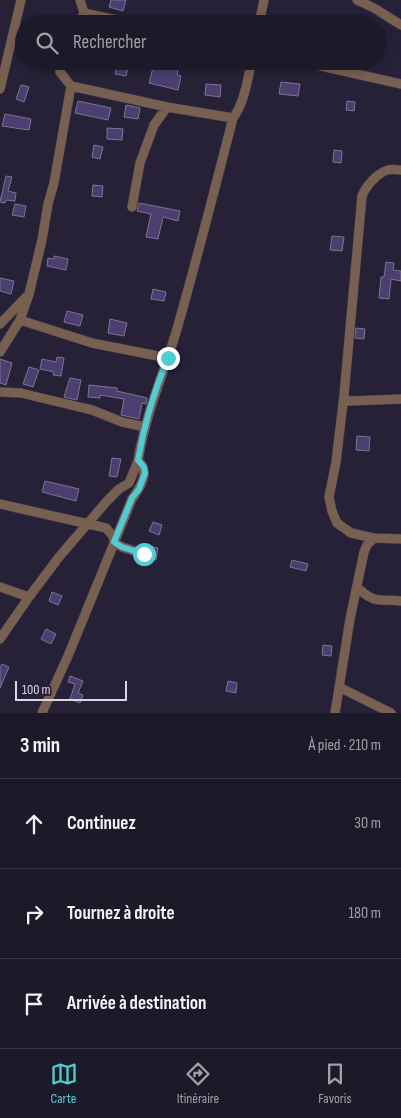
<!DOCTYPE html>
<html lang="fr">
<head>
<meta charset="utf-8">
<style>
  :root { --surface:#1c1929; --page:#292635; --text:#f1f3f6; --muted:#a0a0a8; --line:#3a3846; --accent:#51ccd3 }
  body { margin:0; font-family:"Sofia Sans Condensed",sans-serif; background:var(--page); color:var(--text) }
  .scale { position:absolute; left:15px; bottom:12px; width:112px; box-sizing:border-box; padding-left:5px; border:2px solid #dad7e7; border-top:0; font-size:14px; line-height:18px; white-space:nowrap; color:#dad7e7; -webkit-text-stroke:4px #262137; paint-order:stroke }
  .stop { position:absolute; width:15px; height:15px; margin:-11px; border:4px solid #51ccd3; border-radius:50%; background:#fff }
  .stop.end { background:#51ccd3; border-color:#fff; box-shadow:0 1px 5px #0008 }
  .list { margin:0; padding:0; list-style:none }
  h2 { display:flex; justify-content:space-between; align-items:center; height:65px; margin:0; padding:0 20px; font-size:21px }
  h2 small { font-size:16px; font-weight:400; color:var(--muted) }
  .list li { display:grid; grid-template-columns:32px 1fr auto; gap:15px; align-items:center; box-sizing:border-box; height:90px; padding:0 20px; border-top:1px solid var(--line) }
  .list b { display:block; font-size:19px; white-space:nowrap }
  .list em { font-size:16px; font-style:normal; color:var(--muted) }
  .icon { flex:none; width:28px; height:28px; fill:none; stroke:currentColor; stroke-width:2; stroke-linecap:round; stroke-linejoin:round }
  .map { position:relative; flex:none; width:401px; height:713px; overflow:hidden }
  .search { position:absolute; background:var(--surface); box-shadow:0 2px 8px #0003; left:15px; right:15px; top:15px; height:55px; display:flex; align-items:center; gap:12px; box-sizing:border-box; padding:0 18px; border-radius:28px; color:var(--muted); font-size:19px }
  .sheet { height:335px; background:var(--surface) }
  nav { display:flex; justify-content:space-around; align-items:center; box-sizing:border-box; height:70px; border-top:1px solid var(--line); background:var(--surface); font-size:14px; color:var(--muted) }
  nav a { display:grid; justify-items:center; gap:2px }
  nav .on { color:var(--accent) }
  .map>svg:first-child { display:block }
</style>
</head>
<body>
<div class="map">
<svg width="401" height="713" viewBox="0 0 401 713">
  <rect width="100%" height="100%" fill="#262137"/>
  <path fill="#4b3e71" stroke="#7a7591" d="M 111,0 L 126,0 L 123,11 L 109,7 Z
    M 152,61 L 169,63 L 170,61 L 180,61 L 177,75 L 181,76 L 178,90 L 149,83 L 153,68 L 151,68 Z
    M 118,62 L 129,64 L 126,76 L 115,74 Z
    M 281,82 L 300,84 L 298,96 L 279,94 Z
    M 206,84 L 221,85 L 220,97 L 205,95 Z
    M 21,85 L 29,87 L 24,102 L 16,99 Z
    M 78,101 L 111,108 L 108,120 L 75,113 Z
    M 347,101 L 355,102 L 354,111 L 346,110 Z
    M 126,105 L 140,108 L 138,119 L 124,117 Z
    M 5,114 L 31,119 L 29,130 L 2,126 Z
    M 107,128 L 123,129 L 122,140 L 107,139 Z
    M 94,145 L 103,147 L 100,159 L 92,157 Z
    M 334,150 L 342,151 L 341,163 L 333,162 Z
    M 6,176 L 12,177 L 8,191 L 16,193 L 15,201 L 6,200 L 5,203 L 0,202 Z
    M 93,185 L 103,186 L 102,197 L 92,196 Z
    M 139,203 L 180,211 L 178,221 L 163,217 L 158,239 L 146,237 L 151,214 L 137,211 Z
    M 15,204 L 26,206 L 24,217 L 12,215 Z
    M 332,236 L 344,237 L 342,251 L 330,250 Z
    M 54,256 L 68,259 L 66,270 L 47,266 L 48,258 L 54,259 Z
    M 386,262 L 394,263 L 393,270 L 401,271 L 401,281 L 391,279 L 389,299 L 379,298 L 381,277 L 384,277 Z
    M 0,278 L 14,281 L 11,294 L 0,291 Z
    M 153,289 L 166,292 L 164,301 L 151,299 Z
    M 67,311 L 83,315 L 80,326 L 64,322 Z
    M 110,319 L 127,323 L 124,336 L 108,333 Z
    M 356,328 L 365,329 L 364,339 L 355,338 Z
    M 57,357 L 64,358 L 61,376 L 53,375 L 54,372 L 40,369 L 42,359 L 56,362 Z
    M 0,359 L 12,363 L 6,385 L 0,383 Z
    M 29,367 L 39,370 L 33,387 L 23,384 Z
    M 70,378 L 81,380 L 77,400 L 64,397 Z
    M 89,385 L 117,388 L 117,391 L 147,398 L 146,404 L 142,403 L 139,419 L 121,415 L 124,399 L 100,395 L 100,398 L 88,397 Z
    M 357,436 L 370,437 L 369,451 L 356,450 Z
    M 112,458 L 121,459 L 117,477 L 109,476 Z
    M 45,481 L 79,489 L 76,501 L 42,492 Z
    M 153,522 L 162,525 L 159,535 L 149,531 Z
    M 149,546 L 158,548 L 156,560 L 148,559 L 150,555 Z
    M 292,560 L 308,564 L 306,571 L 290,567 Z
    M 52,592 L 62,596 L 58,605 L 49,601 Z
    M 46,629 L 56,634 L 51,644 L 41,639 Z
    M 323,645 L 332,646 L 331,656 L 322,655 Z
    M 2,664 L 9,667 L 0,688 L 0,668 Z
    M 70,676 L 83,681 L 78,693 L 83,695 L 80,703 L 70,699 L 75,684 L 68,682 Z
    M 228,681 L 237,683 L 236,693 L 226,691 Z"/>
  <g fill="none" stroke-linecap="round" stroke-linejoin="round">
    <defs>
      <path id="street" d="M 357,0 L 374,8 L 401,25
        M 84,13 L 135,24
        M 79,24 L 84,13 L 80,0
        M 259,24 L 264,0
        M 62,61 L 60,72 L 71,86 L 167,107 L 233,118 C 245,102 247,80 252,61
        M 299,61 L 401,84
        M 0,89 L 21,0
        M 401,170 C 397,170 392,169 388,170 C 377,173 366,186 362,196 L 344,395 L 336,462 L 329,497 L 332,511 L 337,523 L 351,533 L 374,538 L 401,539
        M 132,207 L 140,163 L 154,125 L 167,107
        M 20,320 L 92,343 L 168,358
        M 0,324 L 27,296
        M 0,352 L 20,320 L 29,294 L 42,240 L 48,204 L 54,183 L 71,86
        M 0,392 L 21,393 L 50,400 L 92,410 L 122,422 L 145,427
        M 344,395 L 345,399 L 349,401 L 401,399
        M 0,504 L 106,528 L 113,536 L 114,542 L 122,547 L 144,554
        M 0,587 L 29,597
        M 357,587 C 374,604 379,599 401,601
        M 0,639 L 29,597 L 59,557 L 107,501 L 119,489 L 129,483 L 138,461
        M 339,687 L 391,713
        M 42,713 L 68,656 L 132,499 C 140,488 151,471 138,461 C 145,415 164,373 177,329 C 197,259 215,188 233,118
        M 335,713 L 350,619 L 364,552 L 367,545 L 374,538"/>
    </defs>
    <use href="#street" stroke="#433e53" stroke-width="10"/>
    <use href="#street" stroke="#786051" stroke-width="9"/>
  </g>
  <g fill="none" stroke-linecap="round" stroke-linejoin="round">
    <path stroke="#51ccd3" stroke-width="6" d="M 144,554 L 122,547 L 114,542 L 132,498 L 139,489 L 145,473 L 144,467 L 138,460 C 144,425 154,391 168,358"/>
  </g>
</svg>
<div class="scale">100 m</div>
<div class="stop" style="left:144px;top:554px"></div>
<div class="stop end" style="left:168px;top:358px"></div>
<div class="search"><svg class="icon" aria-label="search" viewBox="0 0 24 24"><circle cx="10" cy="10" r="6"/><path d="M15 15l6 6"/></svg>Rechercher</div>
</div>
<section class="sheet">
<h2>3 min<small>À pied · 210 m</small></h2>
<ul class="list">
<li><svg class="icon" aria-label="ahead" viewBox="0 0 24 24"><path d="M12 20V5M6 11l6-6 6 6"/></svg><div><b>Continuez</b></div><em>30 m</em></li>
<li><svg class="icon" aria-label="right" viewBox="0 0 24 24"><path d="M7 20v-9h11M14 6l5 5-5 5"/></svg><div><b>Tournez à droite</b></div><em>180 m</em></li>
<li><svg class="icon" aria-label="arrive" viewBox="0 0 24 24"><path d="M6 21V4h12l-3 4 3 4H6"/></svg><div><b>Arrivée à destination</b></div></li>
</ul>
</section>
<nav>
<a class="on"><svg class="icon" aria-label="map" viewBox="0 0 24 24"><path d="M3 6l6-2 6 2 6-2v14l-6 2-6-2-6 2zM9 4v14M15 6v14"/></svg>Carte</a>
<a><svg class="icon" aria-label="directions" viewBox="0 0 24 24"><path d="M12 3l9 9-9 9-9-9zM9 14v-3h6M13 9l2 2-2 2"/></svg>Itinéraire</a>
<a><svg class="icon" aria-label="saved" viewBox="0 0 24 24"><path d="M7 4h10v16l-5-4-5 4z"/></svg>Favoris</a>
</nav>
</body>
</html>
